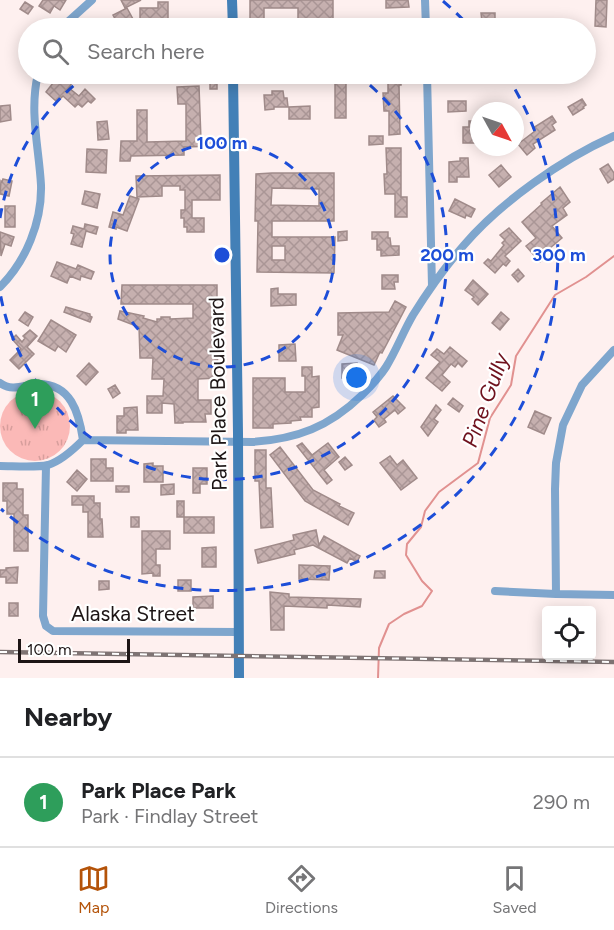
<!DOCTYPE html>
<html lang="en">
<head>
<meta charset="utf-8">
<style>
  :root { --surface:#fff; --page:#f6f6f6; --text:#202124; --muted:#757577; --line:#e0e0e0; --accent:#b45309 }
  body { margin:0; font-family:Figtree,sans-serif; background:var(--page); color:var(--text) }
  .controls { position:absolute; right:18px; bottom:18px; display:grid; overflow:hidden; border-radius:6px; box-shadow:0 3px 15px #0003 }
  .controls button { width:54px; height:54px; display:grid; place-items:center; padding:0; border:0; border-bottom:2px solid var(--line); background:var(--surface); color:var(--text); font:30px sans-serif }
  .compass { position:absolute; left:470px; top:102px; width:54px; height:54px; border-radius:50%; background:var(--surface); box-shadow:0 3px 15px #0003; rotate:130deg }
  .scale { position:absolute; left:18px; bottom:15px; width:112px; box-sizing:border-box; padding-left:6px; border:3px solid #1d1515; border-top:0; font-size:16px; line-height:21px; white-space:nowrap; color:#1d1515; -webkit-text-stroke:4px #fff; paint-order:stroke }
  .you { position:absolute; left:357px; top:378px; width:21px; height:21px; margin:-15px; border:4px solid #fff; border-radius:50%; background:#1a73e8; box-shadow:0 0 0 9px #1a73e833 }
  .badge { display:grid; place-items:center; width:39px; height:39px; border-radius:50%; background:var(--accent); color:#fff; font-size:20px; font-weight:700 }
  .pin { position:absolute; translate:-50% -50px; filter:drop-shadow(0 2px 3px #0008) }
  .pin::after { content:''; position:absolute; top:32px; width:21px; height:18px; background:inherit; clip-path:polygon(0 0,100% 0,50% 100%) }
  .list { margin:0; padding:0; list-style:none }
  h2 { display:flex; justify-content:space-between; align-items:center; height:78px; margin:0; padding:0 24px; font-size:26px }
  h2 small { font-size:20px; font-weight:400; color:var(--muted) }
  .list li { display:grid; grid-template-columns:39px 1fr auto; gap:18px; align-items:center; box-sizing:border-box; height:90px; padding:0 24px; border-top:2px solid var(--line) }
  .list b { display:block; font-size:22px; white-space:nowrap }
  .list p { margin:0; font-size:20px; white-space:nowrap; color:var(--muted) }
  .list em { font-size:20px; font-style:normal; color:var(--muted) }
  .icon { flex:none; width:33px; height:33px; fill:none; stroke:currentColor; stroke-width:2; stroke-linecap:round; stroke-linejoin:round }
  .map { position:relative; flex:none; width:614px; height:678px; overflow:hidden }
  .search { position:absolute; background:var(--surface); box-shadow:0 3px 15px #0003; left:18px; right:18px; top:18px; height:66px; display:flex; align-items:center; gap:15px; box-sizing:border-box; padding:0 21px; border-radius:33px; color:var(--muted); font-size:22px }
  .sheet { height:168px; background:var(--surface) }
  nav { display:flex; justify-content:space-around; align-items:center; box-sizing:border-box; height:84px; border-top:2px solid var(--line); background:var(--surface); font-size:16px; color:var(--muted) }
  nav a { display:grid; justify-items:center; gap:3px }
  nav .on { color:var(--accent) }
  .map>svg:first-child { display:block }
</style>
</head>
<body>
<div class="map">
<svg width="614" height="678" viewBox="0 0 614 678">
  <defs>
    <pattern id="grass-tufts" width="24" height="20" patternUnits="userSpaceOnUse" patternTransform="scale(1.5)"><rect width="24" height="20" fill="#fbb9b7"/><path d="M3 7l-1-3M5 7V3M7 7l1-3M15 17l-1-3M17 17v-4M19 17l1-3" fill="none" stroke="#d79e9c"/></pattern>
    <pattern id="building-cross-hatch" width="8" height="8" patternUnits="userSpaceOnUse" patternTransform="scale(1.5)"><rect width="8" height="8" fill="#c6b0af"/><path d="M0 0l8 8M0 8l8-8" fill="none" stroke="#aa9696"/></pattern>
  </defs>
  <rect width="100%" height="100%" fill="#fef0ef"/>
  <path fill="url(#grass-tufts)" d="M0 426a35 35 0 1 1 70 0a35 35 0 1 1-70 0Z"/>
  <g fill="none" stroke-linecap="round" stroke-linejoin="round">
    <path stroke="#e19190" stroke-width="2" d="M 378,678 L 379,648 L 389,624 L 404,614 L 422,606 L 432,591 L 422,581 L 406,555 L 407,544 L 421,527 L 425,511 L 439,492 L 478,463 L 490,418 L 511,385 L 516,356 L 555,295 L 586,277 L 614,256"/>
  </g>
  <path fill="url(#building-cross-hatch)" stroke="#a08b8a" stroke-width="1.5" fill-rule="evenodd" d="M 43,0 L 66,0 L 60,10 L 54,6 L 50,13 L 39,6 Z
    M 121,0 L 141,0 L 125,8 Z
    M 250,0 L 333,0 L 333,28 L 250,28 ZM 264,8 L 298,8 L 298,22 L 264,23 Z
    M 386,0 L 408,0 L 409,7 L 386,8 Z
    M 596,0 L 607,0 L 606,27 L 595,26 Z
    M 25,2 L 33,7 L 28,14 L 20,9 Z
    M 158,2 L 168,2 L 168,24 L 149,24 L 149,21 L 140,21 L 140,8 L 158,8 Z
    M 127,8 L 134,21 L 120,28 L 113,15 Z
    M 481,13 L 495,13 L 495,22 L 482,22 Z
    M 447,19 L 461,19 L 461,28 L 447,28 Z
    M 378,23 L 397,23 L 397,28 L 379,28 Z
    M 60,74 L 77,74 L 69,88 L 79,96 L 85,89 L 95,99 L 91,103 L 88,101 L 82,107 L 78,104 L 75,107 L 63,96 L 57,102 L 46,92 Z
    M 335,74 L 346,74 L 346,118 L 335,118 Z
    M 388,74 L 401,74 L 401,85 L 399,85 L 400,134 L 389,135 L 389,111 L 384,111 L 383,93 L 388,93 Z
    M 210,78 L 217,78 L 217,89 L 210,89 Z
    M 199,86 L 201,140 L 217,140 L 217,146 L 184,147 L 184,155 L 131,156 L 130,161 L 120,161 L 121,141 L 137,141 L 137,110 L 147,110 L 147,142 L 186,141 L 186,104 L 178,104 L 177,87 Z
    M 272,91 L 283,91 L 284,98 L 287,98 L 288,107 L 274,107 L 274,109 L 265,110 L 264,95 L 272,95 Z
    M 582,99 L 586,105 L 583,107 L 584,108 L 573,115 L 568,107 Z
    M 448,101 L 466,101 L 466,111 L 448,112 Z
    M 10,105 L 11,120 L 0,122 L 0,106 Z
    M 310,106 L 310,119 L 289,119 L 289,107 Z
    M 552,116 L 556,122 L 552,125 L 555,130 L 533,144 L 535,148 L 527,155 L 518,144 L 535,131 L 533,128 Z
    M 107,121 L 109,139 L 98,140 L 97,122 Z
    M 469,121 L 479,121 L 479,139 L 477,139 L 477,143 L 463,143 L 463,127 L 469,127 Z
    M 369,136 L 383,136 L 383,144 L 369,145 Z
    M 386,148 L 401,148 L 401,197 L 407,197 L 407,217 L 395,217 L 395,194 L 385,194 L 384,174 L 387,174 Z
    M 87,149 L 107,150 L 106,173 L 86,172 Z
    M 460,158 L 468,158 L 469,177 L 457,177 L 457,182 L 449,182 L 449,162 L 460,161 Z
    M 608,164 L 614,173 L 614,179 L 608,183 L 600,169 Z
    M 501,165 L 511,177 L 499,187 L 489,175 Z
    M 272,173 L 334,173 L 334,221 L 272,221 L 272,237 L 335,237 L 334,273 L 257,272 L 258,221 L 255,221 L 256,174 ZM 272,188 L 319,189 L 319,206 L 271,205 ZM 272,246 L 285,246 L 285,260 L 272,260 Z
    M 220,175 L 220,200 L 192,200 L 192,218 L 204,218 L 204,232 L 187,232 L 187,227 L 184,227 L 184,218 L 181,218 L 181,210 L 185,210 L 185,190 L 180,190 L 180,186 L 162,186 L 162,196 L 137,197 L 136,176 Z
    M 3,179 L 12,181 L 9,196 L 0,194 L 1,181 L 2,182 Z
    M 560,187 L 570,202 L 563,208 L 567,215 L 552,226 L 562,238 L 543,254 L 545,258 L 540,262 L 526,246 L 536,238 L 522,222 L 542,204 L 541,203 Z
    M 85,191 L 100,194 L 97,208 L 82,204 Z
    M 130,196 L 139,199 L 127,231 L 116,227 L 116,229 L 109,227 L 113,212 L 123,215 Z
    M 455,199 L 475,209 L 471,217 L 466,215 L 465,218 L 449,211 Z
    M 5,206 L 15,206 L 15,227 L 5,227 Z
    M 85,224 L 98,227 L 96,234 L 86,231 L 82,247 L 71,244 L 74,234 L 71,233 L 73,226 L 84,229 Z
    M 509,228 L 521,241 L 505,256 L 510,261 L 506,266 L 503,264 L 495,273 L 484,263 L 488,259 L 491,261 L 504,245 L 502,243 L 505,240 L 500,235 Z
    M 347,231 L 347,240 L 338,241 L 338,232 Z
    M 0,232 L 14,237 L 11,246 L 5,244 L 1,256 Z
    M 372,232 L 388,232 L 388,238 L 390,238 L 391,246 L 399,246 L 399,255 L 381,256 L 381,250 L 377,250 L 377,239 L 372,239 Z
    M 57,262 L 76,269 L 78,265 L 94,272 L 91,279 L 81,276 L 80,280 L 70,276 L 67,283 L 51,276 Z
    M 518,269 L 524,276 L 518,282 L 512,275 Z
    M 382,275 L 398,275 L 398,282 L 394,282 L 395,289 L 382,289 Z
    M 473,280 L 488,294 L 478,305 L 472,299 L 474,297 L 465,290 Z
    M 122,285 L 217,285 L 217,302 L 214,302 L 214,344 L 218,344 L 217,378 L 198,379 L 198,400 L 211,400 L 211,414 L 205,414 L 206,422 L 183,422 L 183,423 L 175,423 L 174,404 L 162,403 L 162,413 L 147,413 L 147,396 L 163,396 L 164,379 L 152,379 L 153,358 L 140,358 L 139,327 L 118,319 L 120,311 L 144,316 L 143,318 L 157,322 L 157,319 L 161,319 L 161,317 L 170,317 L 170,319 L 193,318 L 193,304 L 121,304 Z
    M 278,288 L 278,294 L 296,294 L 296,305 L 271,306 L 271,289 Z
    M 395,301 L 406,307 L 382,353 L 380,352 L 374,365 L 337,350 L 343,335 L 338,335 L 338,313 L 389,312 Z
    M 66,307 L 90,314 L 90,316 L 92,317 L 90,322 L 64,312 Z
    M 25,312 L 33,317 L 28,326 L 19,320 Z
    M 501,312 L 509,319 L 500,330 L 492,323 Z
    M 51,320 L 76,335 L 66,352 L 58,346 L 55,351 L 38,341 Z
    M 30,330 L 37,336 L 27,347 L 34,354 L 19,369 L 10,360 L 21,349 L 12,339 L 16,335 L 22,342 L 25,338 L 23,336 Z
    M 295,344 L 296,361 L 279,361 L 279,345 Z
    M 450,347 L 467,361 L 462,367 L 458,363 L 455,367 L 451,364 L 442,375 L 450,382 L 442,391 L 426,378 L 440,362 L 431,355 L 437,349 L 444,354 Z
    M 89,363 L 98,372 L 86,385 L 77,376 Z
    M 357,363 L 357,377 L 342,378 L 342,364 Z
    M 302,367 L 312,367 L 312,377 L 319,376 L 319,407 L 312,408 L 312,417 L 300,417 L 301,420 L 291,421 L 291,423 L 273,424 L 273,428 L 253,428 L 253,378 L 285,378 L 285,392 L 305,392 L 305,376 L 302,376 Z
    M 115,385 L 120,393 L 113,398 L 108,389 Z
    M 393,396 L 405,408 L 398,414 L 395,410 L 384,419 L 386,422 L 379,427 L 374,420 L 377,417 L 373,412 Z
    M 453,398 L 463,406 L 459,412 L 448,404 Z
    M 436,405 L 441,410 L 434,419 L 438,422 L 428,436 L 421,427 Z
    M 137,407 L 138,430 L 126,430 L 126,433 L 117,433 L 117,416 L 124,416 L 124,408 Z
    M 535,411 L 551,418 L 544,434 L 528,427 Z
    M 302,443 L 312,455 L 328,443 L 339,457 L 324,470 L 332,480 L 327,484 L 297,446 Z
    M 280,447 L 313,490 L 340,504 L 339,506 L 354,513 L 348,525 L 305,501 L 270,455 Z
    M 255,450 L 266,450 L 266,488 L 271,488 L 273,527 L 261,528 L 259,481 L 255,481 Z
    M 390,456 L 397,465 L 403,460 L 417,478 L 401,490 L 380,463 Z
    M 345,457 L 352,465 L 345,470 L 339,462 Z
    M 91,459 L 106,459 L 106,468 L 113,468 L 113,481 L 91,481 Z
    M 153,463 L 153,466 L 163,466 L 163,482 L 144,482 L 144,464 Z
    M 193,468 L 207,468 L 207,484 L 200,484 L 200,493 L 193,493 Z
    M 77,470 L 87,479 L 77,491 L 67,482 Z
    M 3,483 L 17,483 L 17,489 L 23,489 L 23,515 L 28,515 L 28,551 L 14,551 L 14,514 L 7,514 L 7,501 L 3,501 Z
    M 174,484 L 174,494 L 161,495 L 161,485 Z
    M 116,486 L 129,486 L 129,492 L 116,492 Z
    M 72,496 L 94,496 L 94,503 L 100,503 L 100,519 L 102,519 L 103,537 L 88,537 L 88,512 L 83,512 L 83,505 L 72,505 Z
    M 177,501 L 184,501 L 184,517 L 177,517 Z
    M 131,517 L 139,517 L 139,527 L 131,527 Z
    M 184,517 L 214,517 L 214,533 L 184,533 Z
    M 316,530 L 319,545 L 324,536 L 360,556 L 357,562 L 350,558 L 347,563 L 313,545 L 294,550 L 295,554 L 258,563 L 255,550 L 294,540 L 293,535 Z
    M 142,531 L 170,531 L 170,549 L 156,549 L 156,565 L 160,565 L 160,576 L 153,576 L 153,573 L 142,574 Z
    M 216,547 L 216,567 L 202,567 L 202,548 Z
    M 299,565 L 330,566 L 329,580 L 299,579 Z
    M 18,567 L 17,583 L 6,583 L 6,577 L 0,577 L 0,570 L 6,570 L 6,568 Z
    M 375,571 L 385,571 L 385,578 L 374,578 Z
    M 178,580 L 191,580 L 191,591 L 178,591 Z
    M 99,581 L 109,581 L 109,589 L 99,590 Z
    M 270,592 L 289,594 L 289,597 L 361,599 L 360,607 L 327,605 L 327,608 L 284,606 L 284,630 L 271,630 Z
    M 213,596 L 213,608 L 193,608 L 193,597 Z
    M 9,603 L 18,603 L 18,616 L 9,616 Z"/>
  <g fill="none" stroke-linecap="round" stroke-linejoin="round">
    <path stroke="#7fa6cd" stroke-width="8" d="M 425,0 L 426,28
      M 61,28 L 92,0
      M 427,74 L 432,286
      M 0,287 C 26,261 42,222 41,185 C 39,148 29,111 38,74
      M 0,383 C 12,392 24,385 37,384 C 71,383 79,413 83,440 C 73,450 61,461 48,465 C 36,468 13,466 0,466
      M 83,440 L 252,442 C 297,439 329,427 362,395 C 371,386 379,378 386,367 C 396,351 403,332 413,315 C 428,291 445,267 464,245 C 501,202 562,159 614,136
      M 46,466 L 43,616 L 46,626 L 53,631 L 239,632
      M 495,591 L 556,594 L 614,595
      M 556,594 L 555,489 L 556,463 L 563,425 L 582,385 L 614,350"/>
    <path stroke="#4380b7" stroke-width="10" d="M 232,0 L 233,28
      M 233,74 L 238,433 L 239,678"/>
    <defs>
      <path id="rail" d="M 0,652 L 614,662"/>
    </defs>
    <use href="#rail" stroke="#7e7373" stroke-width="4.5"/>
    <use href="#rail" stroke="#fff" stroke-width="2" stroke-dasharray="7" stroke-linecap="butt"/>
  </g>
  <g fill="none" stroke="#1d4ed8" stroke-width="3" stroke-dasharray="10 8">
    <circle cx="222" cy="255" r="112"/>
    <path d="M0 218A225 225 0 0 1 88 74M356 74A225 225 0 1 1 0 292"/>
    <path d="M443 1A337 337 0 0 1 470 27M506 74A337 337 0 0 1 1 509"/>
  </g>
  <g text-anchor="middle" stroke-width="4.5" stroke-linejoin="round" paint-order="stroke">
    <g font-size="21" fill="#1d1515" stroke="#fff">
      <text transform="translate(218 394) rotate(-91)" y="7">Park Place Boulevard</text>
      <text x="133" y="621">Alaska Street</text>
    </g>
    <g font-size="22" font-style="italic" fill="#6f111d" stroke="#fff">
      <text transform="translate(485 400) rotate(-70)" y="8">Pine Gully</text>
    </g>
  </g>
  <circle cx="222" cy="255" r="9" fill="#1d4ed8" stroke="#fff" stroke-width="3"/>
  <g font-size="18" text-anchor="middle" font-weight="bold" fill="#1d4ed8" stroke="#fff" stroke-width="4.5" stroke-linejoin="round" paint-order="stroke">
    <text x="222" y="149">100 m</text>
    <text x="447" y="261">200 m</text>
    <text x="559" y="261">300 m</text>
  </g>
</svg>
<div class="controls">
<button><svg class="icon" aria-label="locate" viewBox="0 0 24 24"><circle cx="12" cy="12" r="6"/><path d="M12 2v4M12 18v4M2 12h4M18 12h4"/></svg></button>
</div>
<svg class="compass" viewBox="-18 -18 36 36"><path d="M0-13l5 13h-10z" fill="#e53935"/><path d="M0 13l5-13h-10z" fill="#757577"/></svg>
<div class="scale">100 m</div>
<div class="you"></div>
<div class="pin badge" style="left:35px;top:429px;background:#2e9e5b">1</div>
<div class="search"><svg class="icon" aria-label="search" viewBox="0 0 24 24"><circle cx="10" cy="10" r="6"/><path d="M15 15l6 6"/></svg>Search here</div>
</div>
<section class="sheet">
<h2>Nearby<small></small></h2>
<ul class="list">
<li><span class="badge" style="background:#2e9e5b">1</span><div><b>Park Place Park</b><p>Park · Findlay Street</p></div><em>290 m</em></li>
</ul>
</section>
<nav>
<a class="on"><svg class="icon" aria-label="map" viewBox="0 0 24 24"><path d="M3 6l6-2 6 2 6-2v14l-6 2-6-2-6 2zM9 4v14M15 6v14"/></svg>Map</a>
<a><svg class="icon" aria-label="directions" viewBox="0 0 24 24"><path d="M12 3l9 9-9 9-9-9zM9 14v-3h6M13 9l2 2-2 2"/></svg>Directions</a>
<a><svg class="icon" aria-label="saved" viewBox="0 0 24 24"><path d="M7 4h10v16l-5-4-5 4z"/></svg>Saved</a>
</nav>
</body>
</html>
